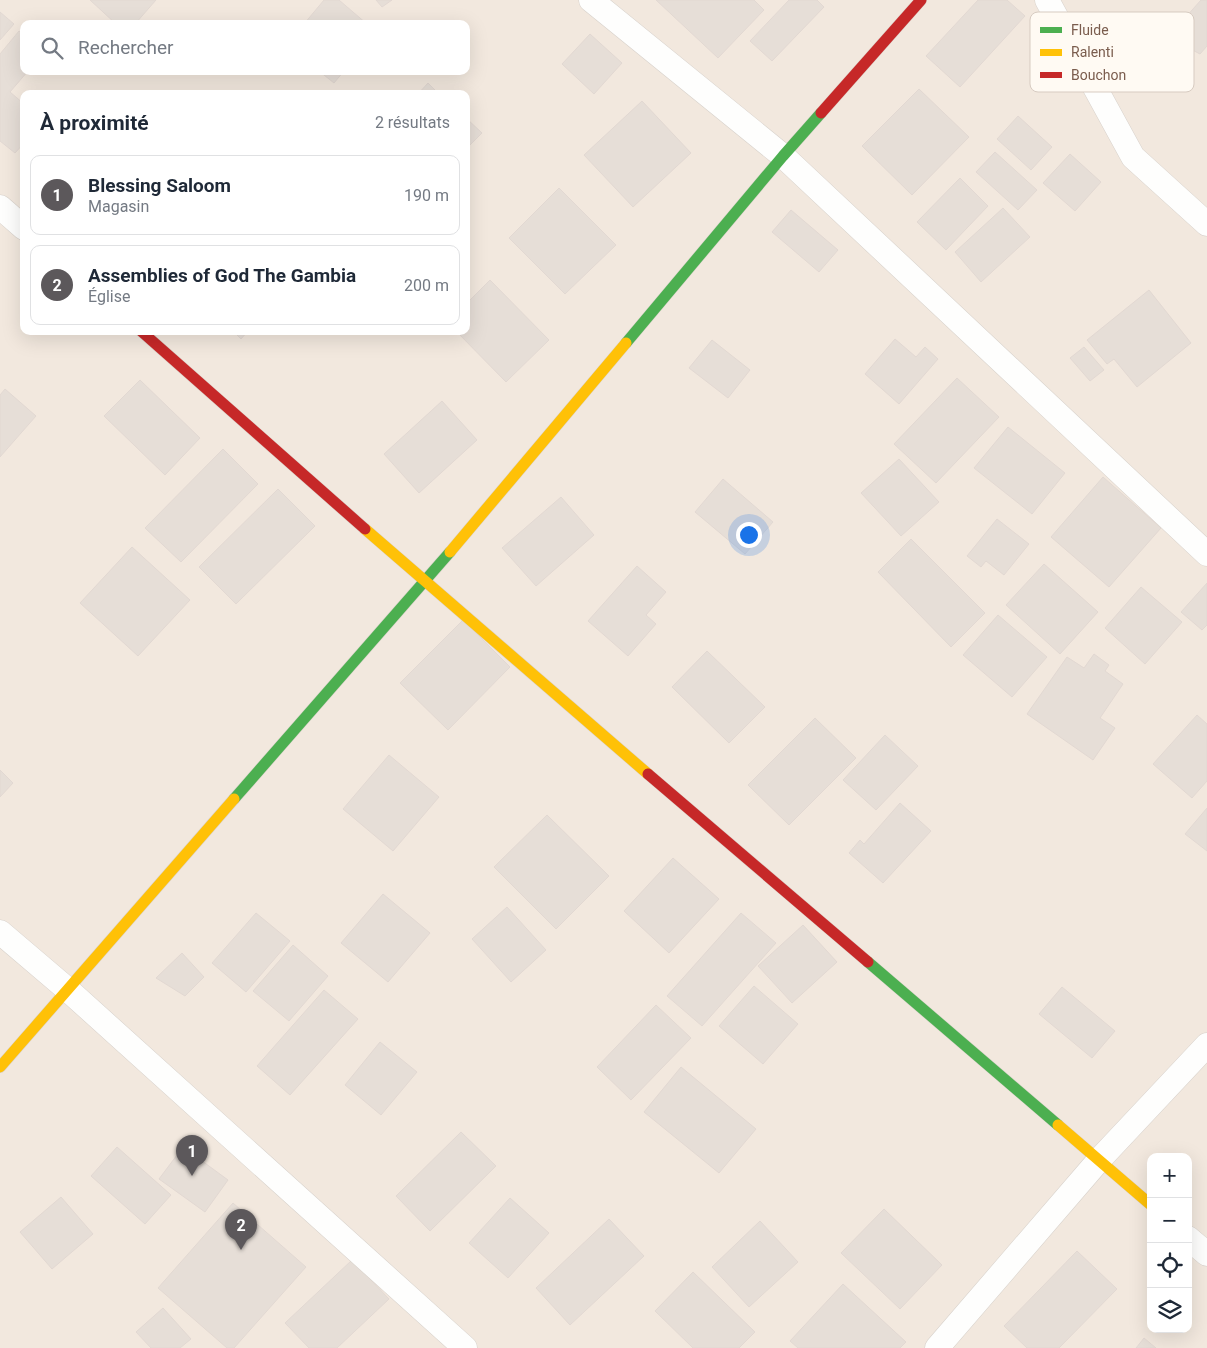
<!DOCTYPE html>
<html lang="fr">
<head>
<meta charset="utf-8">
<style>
  :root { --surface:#fff; --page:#f2f2f3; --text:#1f2937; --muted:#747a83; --line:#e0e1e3; --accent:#5c585b }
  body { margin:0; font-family:Roboto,sans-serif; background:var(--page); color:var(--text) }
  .controls { position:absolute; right:15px; bottom:15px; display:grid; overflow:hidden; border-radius:10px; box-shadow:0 5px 20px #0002 }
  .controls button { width:45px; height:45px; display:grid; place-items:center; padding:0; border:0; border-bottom:1px solid var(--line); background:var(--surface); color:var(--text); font:25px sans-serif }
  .you { position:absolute; left:748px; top:534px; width:18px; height:18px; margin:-12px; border:4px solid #fff; border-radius:50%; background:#1a73e8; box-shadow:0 0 0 8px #1a73e833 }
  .badge { display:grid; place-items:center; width:32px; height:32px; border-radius:50%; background:var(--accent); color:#fff; font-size:16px; font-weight:700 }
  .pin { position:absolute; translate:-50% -41px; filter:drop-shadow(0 1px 2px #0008) }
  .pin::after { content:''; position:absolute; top:26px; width:18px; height:15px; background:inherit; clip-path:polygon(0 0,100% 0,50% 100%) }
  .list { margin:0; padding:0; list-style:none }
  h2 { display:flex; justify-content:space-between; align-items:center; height:65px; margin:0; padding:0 20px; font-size:21px }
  h2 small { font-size:16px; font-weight:400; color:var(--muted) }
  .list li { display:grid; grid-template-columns:32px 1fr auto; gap:15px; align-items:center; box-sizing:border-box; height:80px; margin:0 10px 10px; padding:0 10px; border:1px solid var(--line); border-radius:10px }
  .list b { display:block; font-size:19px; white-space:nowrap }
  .list p { margin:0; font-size:16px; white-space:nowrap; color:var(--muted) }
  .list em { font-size:16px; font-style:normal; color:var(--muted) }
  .icon { flex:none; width:28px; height:28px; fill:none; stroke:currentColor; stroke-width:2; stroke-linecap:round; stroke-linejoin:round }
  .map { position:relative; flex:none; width:1207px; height:1348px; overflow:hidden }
  .search { position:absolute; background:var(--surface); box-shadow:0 5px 20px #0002; left:20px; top:20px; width:450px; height:55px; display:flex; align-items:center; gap:12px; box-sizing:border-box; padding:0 18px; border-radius:10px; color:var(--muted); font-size:19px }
  .panel { position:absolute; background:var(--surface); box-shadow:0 5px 20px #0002; left:20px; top:90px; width:450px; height:245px; border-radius:10px }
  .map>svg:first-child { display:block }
</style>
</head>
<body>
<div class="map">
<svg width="1207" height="1348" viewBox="0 0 1207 1348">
  <rect width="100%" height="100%" fill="#f9f5f0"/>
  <path fill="#f2e8de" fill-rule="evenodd" d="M 0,0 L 1207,0 L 1207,1348 L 0,1348 ZM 24,24 L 466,24 L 466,71 L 24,71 ZM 24,94 L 466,94 L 466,331 L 24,331 ZM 1151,1157 L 1188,1157 L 1188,1329 L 1151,1329 Z"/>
  <path fill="#e6ded7" stroke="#e2d8d2" d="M 90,0 L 156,0 L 135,24 L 116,24 Z
    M 324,0 L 339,0 L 367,24 L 304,24 Z
    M 376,0 L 392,0 L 382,7 Z
    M 656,0 L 754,0 L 764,10 L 718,58 Z
    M 789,0 L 817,0 L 824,7 L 772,61 L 750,41 Z
    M 978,0 L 1007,0 L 1025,16 L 960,87 L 926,56 Z
    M 1201,0 L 1207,0 L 1207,46 L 1200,54 L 1168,37 Z
    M 0,12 L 14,24 L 0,40 Z
    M 19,31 L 24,35 L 24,71 L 28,71 L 10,92 L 24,104 L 24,143 L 15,153 L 0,141 L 0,54 Z
    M 590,34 L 622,63 L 594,94 L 562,64 Z
    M 319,71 L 344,71 L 334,83 Z
    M 428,83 L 439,94 L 418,94 Z
    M 919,89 L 969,137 L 912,195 L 862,146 Z
    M 642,101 L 691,153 L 633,207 L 584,155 Z
    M 1018,116 L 1052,147 L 1031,170 L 997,139 Z
    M 466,118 L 482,133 L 466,149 Z
    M 995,152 L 1037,190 L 1018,210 L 976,172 Z
    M 1070,154 L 1101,182 L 1075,211 L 1043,183 Z
    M 960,178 L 988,206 L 946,250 L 917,222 Z
    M 559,188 L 616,245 L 565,294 L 509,238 Z
    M 1003,208 L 1030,237 L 981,282 L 955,252 Z
    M 791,210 L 838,250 L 819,272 L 772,232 Z
    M 490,280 L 549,340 L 506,382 L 456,331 L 466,331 L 466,304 Z
    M 1149,290 L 1191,343 L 1137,387 L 1114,359 L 1107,364 L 1087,340 Z
    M 233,331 L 248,331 L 241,339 Z
    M 895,339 L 916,357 L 925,347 L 938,359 L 899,404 L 865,374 Z
    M 712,340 L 750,370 L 728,398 L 689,368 Z
    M 1084,347 L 1104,370 L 1090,381 L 1070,358 Z
    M 957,378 L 999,417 L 936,483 L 894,444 Z
    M 140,380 L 200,438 L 165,475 L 104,416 Z
    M 5,389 L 36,416 L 0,457 L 0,395 Z
    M 442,401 L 477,440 L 419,493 L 384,454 Z
    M 1008,427 L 1065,473 L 1032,514 L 974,468 Z
    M 223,449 L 258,484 L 181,562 L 145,528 Z
    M 899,459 L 939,502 L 901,536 L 861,493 Z
    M 1103,477 L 1161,528 L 1109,587 L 1051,537 Z
    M 723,479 L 773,522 L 745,554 L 695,512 Z
    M 278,489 L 315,526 L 236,604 L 199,567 Z
    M 561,497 L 594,535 L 536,586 L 502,548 Z
    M 997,519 L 1029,544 L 1004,575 L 986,561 L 981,567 L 967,556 Z
    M 911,539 L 985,613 L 951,647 L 878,572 Z
    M 132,547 L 190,600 L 138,656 L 80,603 Z
    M 1044,564 L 1098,612 L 1060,654 L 1006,605 Z
    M 637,566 L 666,592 L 646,615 L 656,624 L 628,656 L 588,621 Z
    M 1207,583 L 1207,625 L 1202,630 L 1181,612 Z
    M 1141,587 L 1182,622 L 1145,664 L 1105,628 Z
    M 998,615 L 1047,657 L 1012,697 L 963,655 Z
    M 463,620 L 510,667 L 448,730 L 400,683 Z
    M 707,651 L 765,707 L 729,743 L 672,687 Z
    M 1094,654 L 1109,665 L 1105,671 L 1123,684 L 1100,718 L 1115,728 L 1093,760 L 1027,714 L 1067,657 L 1084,668 Z
    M 1197,715 L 1207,724 L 1207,781 L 1192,798 L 1153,764 Z
    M 815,718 L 856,758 L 789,825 L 748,785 Z
    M 885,735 L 918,766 L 876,810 L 843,780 Z
    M 389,755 L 439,797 L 393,851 L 343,809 Z
    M 0,770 L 13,783 L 0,797 Z
    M 900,803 L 931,831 L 883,883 L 849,853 L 860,840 L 864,844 Z
    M 1207,808 L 1207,851 L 1185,834 Z
    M 547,815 L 609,876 L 556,929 L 494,867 Z
    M 673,858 L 719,899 L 669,953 L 624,911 Z
    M 383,894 L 430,933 L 388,982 L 341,943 Z
    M 507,907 L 546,950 L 511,982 L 472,939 Z
    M 256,913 L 290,941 L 246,992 L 212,963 Z
    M 741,913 L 776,943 L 702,1026 L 667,996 Z
    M 803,925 L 837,962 L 792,1003 L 758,966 Z
    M 293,945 L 328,976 L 289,1021 L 253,991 Z
    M 182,953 L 204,977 L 185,996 L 156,978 Z
    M 754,986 L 798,1024 L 763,1064 L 719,1026 Z
    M 1062,987 L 1115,1031 L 1092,1058 L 1039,1014 Z
    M 324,990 L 358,1019 L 290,1095 L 257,1066 Z
    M 656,1005 L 691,1038 L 631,1100 L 597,1067 Z
    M 380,1042 L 417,1072 L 381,1115 L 345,1085 Z
    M 681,1067 L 756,1129 L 719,1173 L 644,1112 Z
    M 461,1132 L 496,1166 L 430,1231 L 396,1196 Z
    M 117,1147 L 171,1195 L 145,1224 L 91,1176 Z
    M 183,1147 L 228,1180 L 205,1212 L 159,1179 Z
    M 61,1197 L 93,1234 L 52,1269 L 20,1232 Z
    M 510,1198 L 549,1233 L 508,1278 L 469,1243 Z
    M 233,1203 L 306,1267 L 234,1348 L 227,1348 L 158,1288 Z
    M 884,1209 L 942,1265 L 900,1309 L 841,1253 Z
    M 609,1219 L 644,1256 L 570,1325 L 536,1288 Z
    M 760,1221 L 798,1262 L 749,1307 L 712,1267 Z
    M 1077,1251 L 1117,1289 L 1059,1348 L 1027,1348 L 1004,1326 Z
    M 352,1260 L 389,1299 L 337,1348 L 309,1348 L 285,1323 Z
    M 693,1272 L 755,1332 L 739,1348 L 693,1348 L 655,1311 Z
    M 843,1284 L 906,1342 L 900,1348 L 798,1348 L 790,1341 Z
    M 163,1308 L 191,1339 L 180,1348 L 151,1348 L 136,1332 Z
    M 1144,1338 L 1156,1348 L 1136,1348 Z"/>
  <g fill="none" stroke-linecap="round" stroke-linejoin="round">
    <defs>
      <path id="street" d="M 591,0 L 783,156 L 1207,554
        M 1047,0 L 1133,157 L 1207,224
        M 0,207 L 24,228
        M 0,932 L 67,989 L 465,1348
        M 1188,1238 L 1207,1254
        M 937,1348 L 1099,1160 L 1207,1045"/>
      <path id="fast" d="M 626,343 L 783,156 L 821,113
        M 234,799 L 450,552
        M 868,962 L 1058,1125"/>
      <path id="slow" d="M 365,529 L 648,774
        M 450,552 L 626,343
        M 0,1067 L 234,799
        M 1058,1125 L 1151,1205"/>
      <path id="jam" d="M 821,113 L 921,0
        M 141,331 L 365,529
        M 648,774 L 868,962"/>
    </defs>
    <use href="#street" stroke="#d7d1cb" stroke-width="25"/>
    <use href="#fast" stroke="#d9d2cb" stroke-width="12"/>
    <use href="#slow" stroke="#d9d2cb" stroke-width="12"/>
    <use href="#jam" stroke="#d9d2cb" stroke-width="12"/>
    <use href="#street" stroke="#fefefd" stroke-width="24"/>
    <use href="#fast" stroke="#4caf50" stroke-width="11"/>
    <use href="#slow" stroke="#ffc107" stroke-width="11"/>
    <use href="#jam" stroke="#c62828" stroke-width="11"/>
  </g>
  <rect x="1030" y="12" width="164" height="80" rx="8" fill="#fffaf3" stroke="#d7cbc1" stroke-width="1"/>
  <rect x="1040" y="27" width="22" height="6" fill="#4caf50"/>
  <rect x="1040" y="49" width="22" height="7" fill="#ffc107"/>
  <rect x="1040" y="72" width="22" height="6" fill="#c62828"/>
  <g font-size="14" fill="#7a5c4d">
    <text x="1071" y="35">Fluide</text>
    <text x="1071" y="57">Ralenti</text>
    <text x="1071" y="80">Bouchon</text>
  </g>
</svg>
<div class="controls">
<button>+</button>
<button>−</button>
<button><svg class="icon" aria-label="locate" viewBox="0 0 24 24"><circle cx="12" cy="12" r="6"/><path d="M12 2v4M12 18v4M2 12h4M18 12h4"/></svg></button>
<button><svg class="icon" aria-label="layers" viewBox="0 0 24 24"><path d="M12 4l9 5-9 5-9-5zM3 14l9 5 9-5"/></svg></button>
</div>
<div class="you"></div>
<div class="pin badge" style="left:192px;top:1176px">1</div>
<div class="pin badge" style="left:241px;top:1250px">2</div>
<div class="search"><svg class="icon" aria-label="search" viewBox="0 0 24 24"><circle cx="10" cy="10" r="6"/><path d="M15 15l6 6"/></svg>Rechercher</div>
<section class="panel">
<h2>À proximité<small>2 résultats</small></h2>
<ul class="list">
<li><span class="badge">1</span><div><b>Blessing Saloom</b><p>Magasin</p></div><em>190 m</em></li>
<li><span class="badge">2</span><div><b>Assemblies of God The Gambia</b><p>Église</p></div><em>200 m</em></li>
</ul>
</section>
</div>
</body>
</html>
